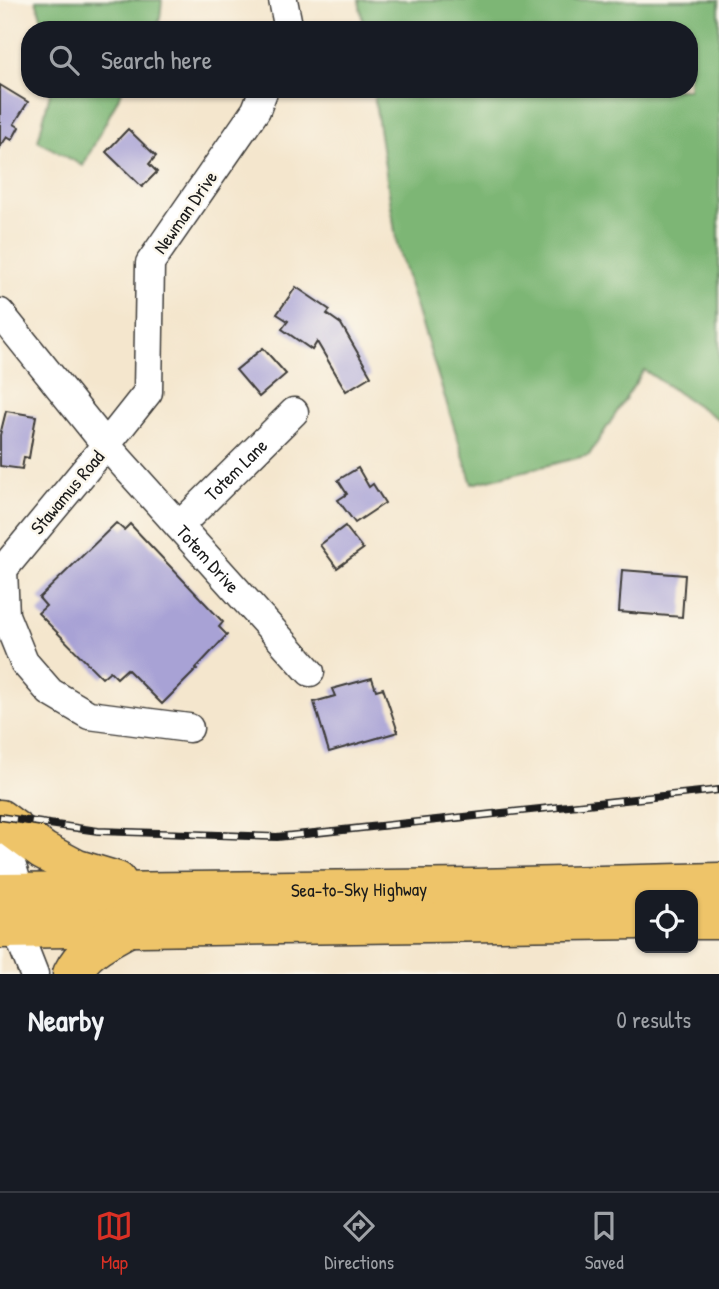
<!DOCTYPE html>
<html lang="en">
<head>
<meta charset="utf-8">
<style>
  :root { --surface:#171b24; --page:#242831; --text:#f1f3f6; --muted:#9ea1a6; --line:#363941; --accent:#d93025 }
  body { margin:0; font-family:"Patrick Hand",sans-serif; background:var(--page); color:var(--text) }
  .controls { position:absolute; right:21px; bottom:21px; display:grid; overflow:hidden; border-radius:14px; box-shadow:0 2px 5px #0004 }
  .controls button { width:63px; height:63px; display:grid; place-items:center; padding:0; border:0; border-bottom:2px solid var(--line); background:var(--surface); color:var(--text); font:35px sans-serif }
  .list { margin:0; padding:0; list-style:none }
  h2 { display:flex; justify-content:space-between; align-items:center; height:91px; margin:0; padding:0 28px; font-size:30px }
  h2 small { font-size:23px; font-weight:400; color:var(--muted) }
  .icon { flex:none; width:38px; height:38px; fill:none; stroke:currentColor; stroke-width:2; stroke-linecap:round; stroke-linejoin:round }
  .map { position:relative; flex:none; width:719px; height:974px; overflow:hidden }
  .search { position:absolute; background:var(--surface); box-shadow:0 2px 5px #0004; left:21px; right:21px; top:21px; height:77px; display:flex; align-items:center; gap:18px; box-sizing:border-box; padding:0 24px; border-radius:28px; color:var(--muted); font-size:26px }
  .sheet { height:217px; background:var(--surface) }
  nav { display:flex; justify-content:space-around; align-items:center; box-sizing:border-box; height:98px; border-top:2px solid var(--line); background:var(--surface); font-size:19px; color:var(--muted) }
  nav a { display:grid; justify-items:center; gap:4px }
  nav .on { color:var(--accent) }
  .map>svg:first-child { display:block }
</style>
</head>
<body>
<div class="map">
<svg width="719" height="974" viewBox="0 0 719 974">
  <rect width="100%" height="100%" fill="#fbf7ec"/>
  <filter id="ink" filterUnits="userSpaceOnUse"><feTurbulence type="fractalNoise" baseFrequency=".0143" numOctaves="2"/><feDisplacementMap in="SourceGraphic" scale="14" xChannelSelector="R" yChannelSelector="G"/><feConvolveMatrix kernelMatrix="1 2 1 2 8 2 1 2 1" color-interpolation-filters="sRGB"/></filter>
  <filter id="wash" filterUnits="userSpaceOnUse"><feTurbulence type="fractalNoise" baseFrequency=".00686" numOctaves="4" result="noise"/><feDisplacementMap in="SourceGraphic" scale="28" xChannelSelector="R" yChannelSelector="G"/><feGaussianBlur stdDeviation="1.57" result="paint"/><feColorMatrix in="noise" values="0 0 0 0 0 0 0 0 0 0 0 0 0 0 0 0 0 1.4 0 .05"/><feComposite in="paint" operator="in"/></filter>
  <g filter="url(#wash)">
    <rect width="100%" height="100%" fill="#f4e6cd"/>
    <path fill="#7db674" stroke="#4c6948" stroke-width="2" d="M 36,0 L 162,0 L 160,19 L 155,30 L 45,30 Z
      M 359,0 L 719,0 L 719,420 L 644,370 L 589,455 L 472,484 L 397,245 L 373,89 L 689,89 L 689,30 L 364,30 Z
      M 51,89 L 123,89 L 83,166 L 38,141 Z"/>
    <g id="blocks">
      <path fill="#a8a2d5" d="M 0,85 L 28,102 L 14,124 L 19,127 L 12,140 L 7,137 L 0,147 Z
        M 128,129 L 156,156 L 149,164 L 157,172 L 142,187 L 106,152 Z
        M 296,287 L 330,310 L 327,314 L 341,324 L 371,376 L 346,391 L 317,342 L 312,350 L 282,329 L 288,321 L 277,314 Z
        M 263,348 L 286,374 L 259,397 L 236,370 Z
        M 6,411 L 36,416 L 29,458 L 24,457 L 22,469 L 0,466 L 0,435 Z
        M 358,468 L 369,487 L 373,484 L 385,503 L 355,523 L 338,500 L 347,494 L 338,480 Z
        M 116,523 L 124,530 L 130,524 L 223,622 L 219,627 L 227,635 L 196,668 L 197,669 L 162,704 L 127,669 L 117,678 L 110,671 L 102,678 L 38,613 L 46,606 L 39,598 Z
        M 345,526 L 363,549 L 337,568 L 320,545 Z
        M 622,570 L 685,575 L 682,617 L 619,612 Z
        M 372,678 L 376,690 L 383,688 L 398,732 L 329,752 L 314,702 L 335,696 L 332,689 Z"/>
    </g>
  </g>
  <g filter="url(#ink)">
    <use href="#blocks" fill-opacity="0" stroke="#3c3a37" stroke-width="2"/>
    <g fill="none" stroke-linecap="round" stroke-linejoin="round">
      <defs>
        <g id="minor">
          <path d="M 283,0 L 288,25 L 286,30"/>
          <path id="s1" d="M 264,89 L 256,110 L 150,263 L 148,392 L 106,445 L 310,672"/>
          <path d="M 0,313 L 106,445 L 0,573"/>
          <path id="s2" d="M 179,526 L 294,412"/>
          <path d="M 3,570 L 5,615 L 24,662 L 50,692 L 89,715 L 189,728"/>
          <path d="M 0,829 L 20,892 L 16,928 L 34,974"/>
        </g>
        <g id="highway">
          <path d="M 0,819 L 43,851 L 77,869 L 117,881"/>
          <path id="s3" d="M 0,893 L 475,888 L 719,882"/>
          <path d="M 693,920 L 719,920"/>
          <path d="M 0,929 L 640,920"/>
          <path d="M 72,974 C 83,950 106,940 129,927"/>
        </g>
      </defs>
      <use href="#minor" stroke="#3c3a37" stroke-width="31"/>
      <use href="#highway" stroke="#3c3a37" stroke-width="41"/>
      <use href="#minor" stroke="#fff" stroke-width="28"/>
      <use href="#highway" stroke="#eec469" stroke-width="38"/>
      <defs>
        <path id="rail" d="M 0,817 L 98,831 L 277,837 L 719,790"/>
      </defs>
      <use href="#rail" stroke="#1c1c1c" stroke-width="8"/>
      <use href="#rail" stroke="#fbf7ec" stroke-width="5" stroke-dasharray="16" stroke-linecap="butt"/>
    </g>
  </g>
  <g text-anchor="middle" stroke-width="5" stroke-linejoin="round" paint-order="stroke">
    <g font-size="19" fill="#1c1c1c" stroke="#fbf7ec">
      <text transform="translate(185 212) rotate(-55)" y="7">Newman Drive</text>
      <text dy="7" stroke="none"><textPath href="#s2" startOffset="80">Totem Lane</textPath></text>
      <text transform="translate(67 492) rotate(-50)" y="7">Stawamus Road</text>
      <text dy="7" stroke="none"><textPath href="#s1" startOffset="558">Totem Drive</textPath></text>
      <text dy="7" stroke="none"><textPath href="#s3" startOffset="359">Sea-to-Sky Highway</textPath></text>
    </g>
  </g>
</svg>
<div class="controls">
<button><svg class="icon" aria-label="locate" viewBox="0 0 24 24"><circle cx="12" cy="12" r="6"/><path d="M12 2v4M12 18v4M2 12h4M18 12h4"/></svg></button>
</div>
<div class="search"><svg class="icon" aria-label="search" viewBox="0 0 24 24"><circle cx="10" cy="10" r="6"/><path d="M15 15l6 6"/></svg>Search here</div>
</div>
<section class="sheet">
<h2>Nearby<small>0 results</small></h2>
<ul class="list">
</ul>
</section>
<nav>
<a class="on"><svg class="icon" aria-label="map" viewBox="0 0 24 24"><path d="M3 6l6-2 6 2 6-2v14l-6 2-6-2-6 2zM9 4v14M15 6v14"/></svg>Map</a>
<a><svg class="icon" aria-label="directions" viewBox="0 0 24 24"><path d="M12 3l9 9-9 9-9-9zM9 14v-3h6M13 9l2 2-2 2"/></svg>Directions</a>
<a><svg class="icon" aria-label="saved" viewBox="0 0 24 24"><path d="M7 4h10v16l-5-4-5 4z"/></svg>Saved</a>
</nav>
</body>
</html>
